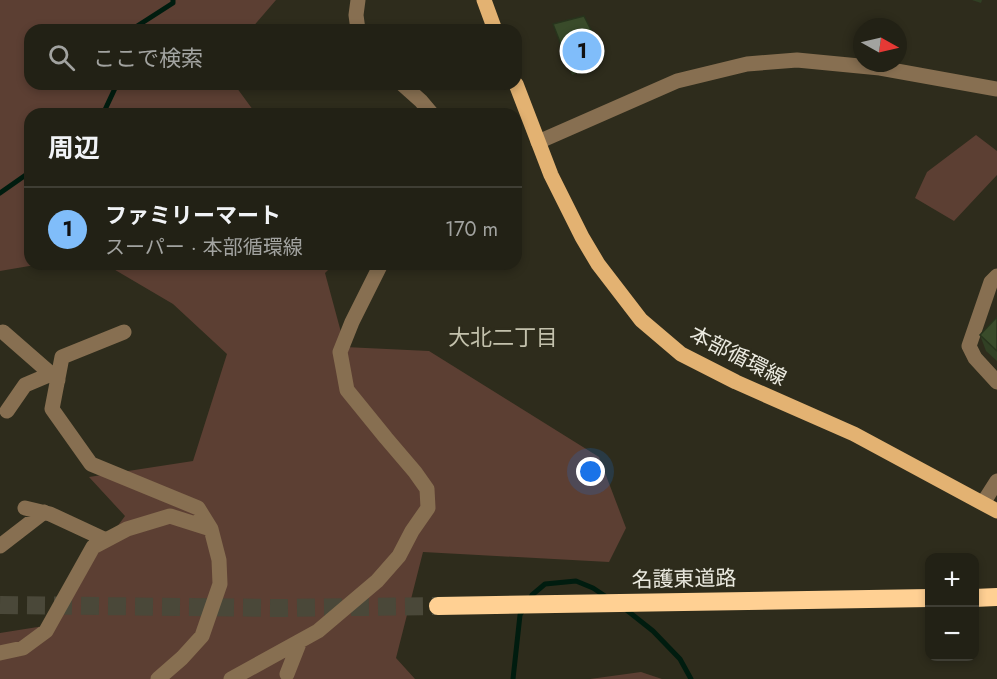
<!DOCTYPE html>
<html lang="ja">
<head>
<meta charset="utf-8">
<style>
  :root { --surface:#222115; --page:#2e2e22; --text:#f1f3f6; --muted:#a2a3a0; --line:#3f3e34; --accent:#80bdfa }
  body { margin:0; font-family:Jost,"Noto Sans JP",sans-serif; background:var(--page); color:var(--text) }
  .controls { position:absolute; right:18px; bottom:18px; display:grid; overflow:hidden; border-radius:12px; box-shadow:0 3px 9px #0003 }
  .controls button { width:54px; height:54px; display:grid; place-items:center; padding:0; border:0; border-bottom:2px solid var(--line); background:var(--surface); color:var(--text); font:30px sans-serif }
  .compass { position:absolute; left:853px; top:18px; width:54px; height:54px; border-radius:50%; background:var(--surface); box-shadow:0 3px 9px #0003; rotate:98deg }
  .you { position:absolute; left:591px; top:472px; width:21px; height:21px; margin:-15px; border:4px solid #fff; border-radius:50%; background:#1a73e8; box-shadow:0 0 0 9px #1a73e833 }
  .badge { display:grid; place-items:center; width:39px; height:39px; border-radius:50%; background:var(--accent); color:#111; font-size:20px; font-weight:700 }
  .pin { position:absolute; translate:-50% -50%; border:3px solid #fff; box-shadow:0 2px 6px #0006 }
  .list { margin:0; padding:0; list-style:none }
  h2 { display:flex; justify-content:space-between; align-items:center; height:78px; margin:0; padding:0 24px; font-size:26px }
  h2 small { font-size:20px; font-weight:400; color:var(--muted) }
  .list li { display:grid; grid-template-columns:39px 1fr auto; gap:18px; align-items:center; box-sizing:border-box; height:84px; padding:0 24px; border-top:2px solid var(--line) }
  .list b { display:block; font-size:22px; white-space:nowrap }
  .list p { margin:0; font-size:20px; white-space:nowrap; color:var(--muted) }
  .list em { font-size:20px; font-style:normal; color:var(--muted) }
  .icon { flex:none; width:33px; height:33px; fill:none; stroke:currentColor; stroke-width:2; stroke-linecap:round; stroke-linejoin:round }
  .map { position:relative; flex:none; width:997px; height:679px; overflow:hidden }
  .search { position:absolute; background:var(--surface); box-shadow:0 3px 9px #0003; left:24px; top:24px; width:498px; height:66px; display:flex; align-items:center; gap:15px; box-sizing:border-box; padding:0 21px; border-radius:18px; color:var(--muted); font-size:22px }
  .panel { position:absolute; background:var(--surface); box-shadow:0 3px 9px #0003; left:24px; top:108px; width:498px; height:162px; border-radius:18px }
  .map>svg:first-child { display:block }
</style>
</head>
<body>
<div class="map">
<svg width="997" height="679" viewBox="0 0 997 679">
  <rect width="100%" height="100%" fill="#2e2c1c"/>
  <path fill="#5c3f33" d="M 0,0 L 276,0 L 250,30 L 30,30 L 30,84 L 234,84 L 256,114 L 30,114 L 30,264 L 41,264 L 0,271 Z
    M 976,135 L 997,151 L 997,175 L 954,221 L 915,198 L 927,172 Z
    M 105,264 L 334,264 L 325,273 L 345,347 L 429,351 L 599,457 L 626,528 L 609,562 L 423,552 L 396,658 L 415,679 L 0,679 L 0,633 L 44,626 L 125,516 L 89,477 L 193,461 L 227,354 L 173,304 Z
    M 641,672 L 662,679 L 590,679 Z"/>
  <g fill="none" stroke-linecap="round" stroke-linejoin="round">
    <path stroke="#001c0f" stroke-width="5" d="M 131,30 L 173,3 L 173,0
      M 103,114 L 117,84
      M 0,193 L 30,172
      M 530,599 L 532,595 L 545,584 L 576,581 L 593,588 L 608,598
      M 624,608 L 653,631 L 680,659 L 691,679
      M 513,679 L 520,615 L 525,607"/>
    <path stroke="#4a4839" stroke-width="18" stroke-dasharray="18 9" stroke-linecap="butt" d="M 0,605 L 281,608 L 438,606"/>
    <path stroke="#876f51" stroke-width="15" d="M 358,30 L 356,15 L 358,0
      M 402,84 L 421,101 L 432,114
      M 538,142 L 677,81 L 747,64 L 797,60 L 880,68 L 997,89
      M 997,276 L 991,282 L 969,346 L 975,358 L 997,382
      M 3,332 L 58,380
      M 124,332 L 62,357 L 52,409 L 91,464 L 198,508 L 211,529
      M 7,411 L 25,385 L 51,374
      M 983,503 L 997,481
      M 25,508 L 50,514 L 106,540
      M 0,546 L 44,512
      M 0,653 L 23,648 L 46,631 L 93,547 L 127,529 L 170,516 L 211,529 L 219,560 L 220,584 L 202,636 L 182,658 L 158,679
      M 287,674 L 300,641
      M 231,679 L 318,631 L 377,581 L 399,556 L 412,531 L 428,508 L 427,489 L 415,472 L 386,438 L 347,390 L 343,368 L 340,352 L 352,322 L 381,264"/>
    <path stroke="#e3b272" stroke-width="15" d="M 484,0 L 495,30
      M 516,84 L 551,175 L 582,237 L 598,264 L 641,320 L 681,354 L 736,382 L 854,434 L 997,511"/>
    <path stroke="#ffd093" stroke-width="18" d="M 974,598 L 997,597
      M 438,606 L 930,598"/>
  </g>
  <path fill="#314024" d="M 972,0 L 982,0 L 981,3 Z
    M 553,24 L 599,46 L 604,58 L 584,66 L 584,70 L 572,75 Z
    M 997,317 L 997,361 L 986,351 L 980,335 Z"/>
  <path fill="#28341d" d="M 579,55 L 584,66 L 584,70 Z"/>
  <path fill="#394b2a" stroke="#28341d" stroke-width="1.5" d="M 584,16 L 599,46 L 579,55 L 580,58 L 568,63 L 553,24 Z
    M 997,317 L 997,351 L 980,335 Z"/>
  <g text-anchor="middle" stroke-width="4.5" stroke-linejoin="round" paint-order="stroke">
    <g font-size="21" fill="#ebeae0" stroke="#2e2c1c">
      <text transform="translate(738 356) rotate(27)" y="7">本部循環線</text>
      <text transform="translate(684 579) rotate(-1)" y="7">名護東道路</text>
    </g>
    <g font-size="22" fill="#c3c1ac" stroke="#2e2c1c">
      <text x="503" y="345">大北二丁目</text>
    </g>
  </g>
</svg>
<div class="controls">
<button>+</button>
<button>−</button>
</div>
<svg class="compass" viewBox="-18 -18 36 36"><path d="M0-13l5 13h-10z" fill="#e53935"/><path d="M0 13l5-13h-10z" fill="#a2a3a0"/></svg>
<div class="you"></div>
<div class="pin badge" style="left:582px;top:51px">1</div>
<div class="search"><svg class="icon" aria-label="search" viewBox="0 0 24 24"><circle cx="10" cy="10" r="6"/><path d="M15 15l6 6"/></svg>ここで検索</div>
<section class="panel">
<h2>周辺<small></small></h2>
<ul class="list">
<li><span class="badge">1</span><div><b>ファミリーマート</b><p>スーパー · 本部循環線</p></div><em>170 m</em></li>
</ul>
</section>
</div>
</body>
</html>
